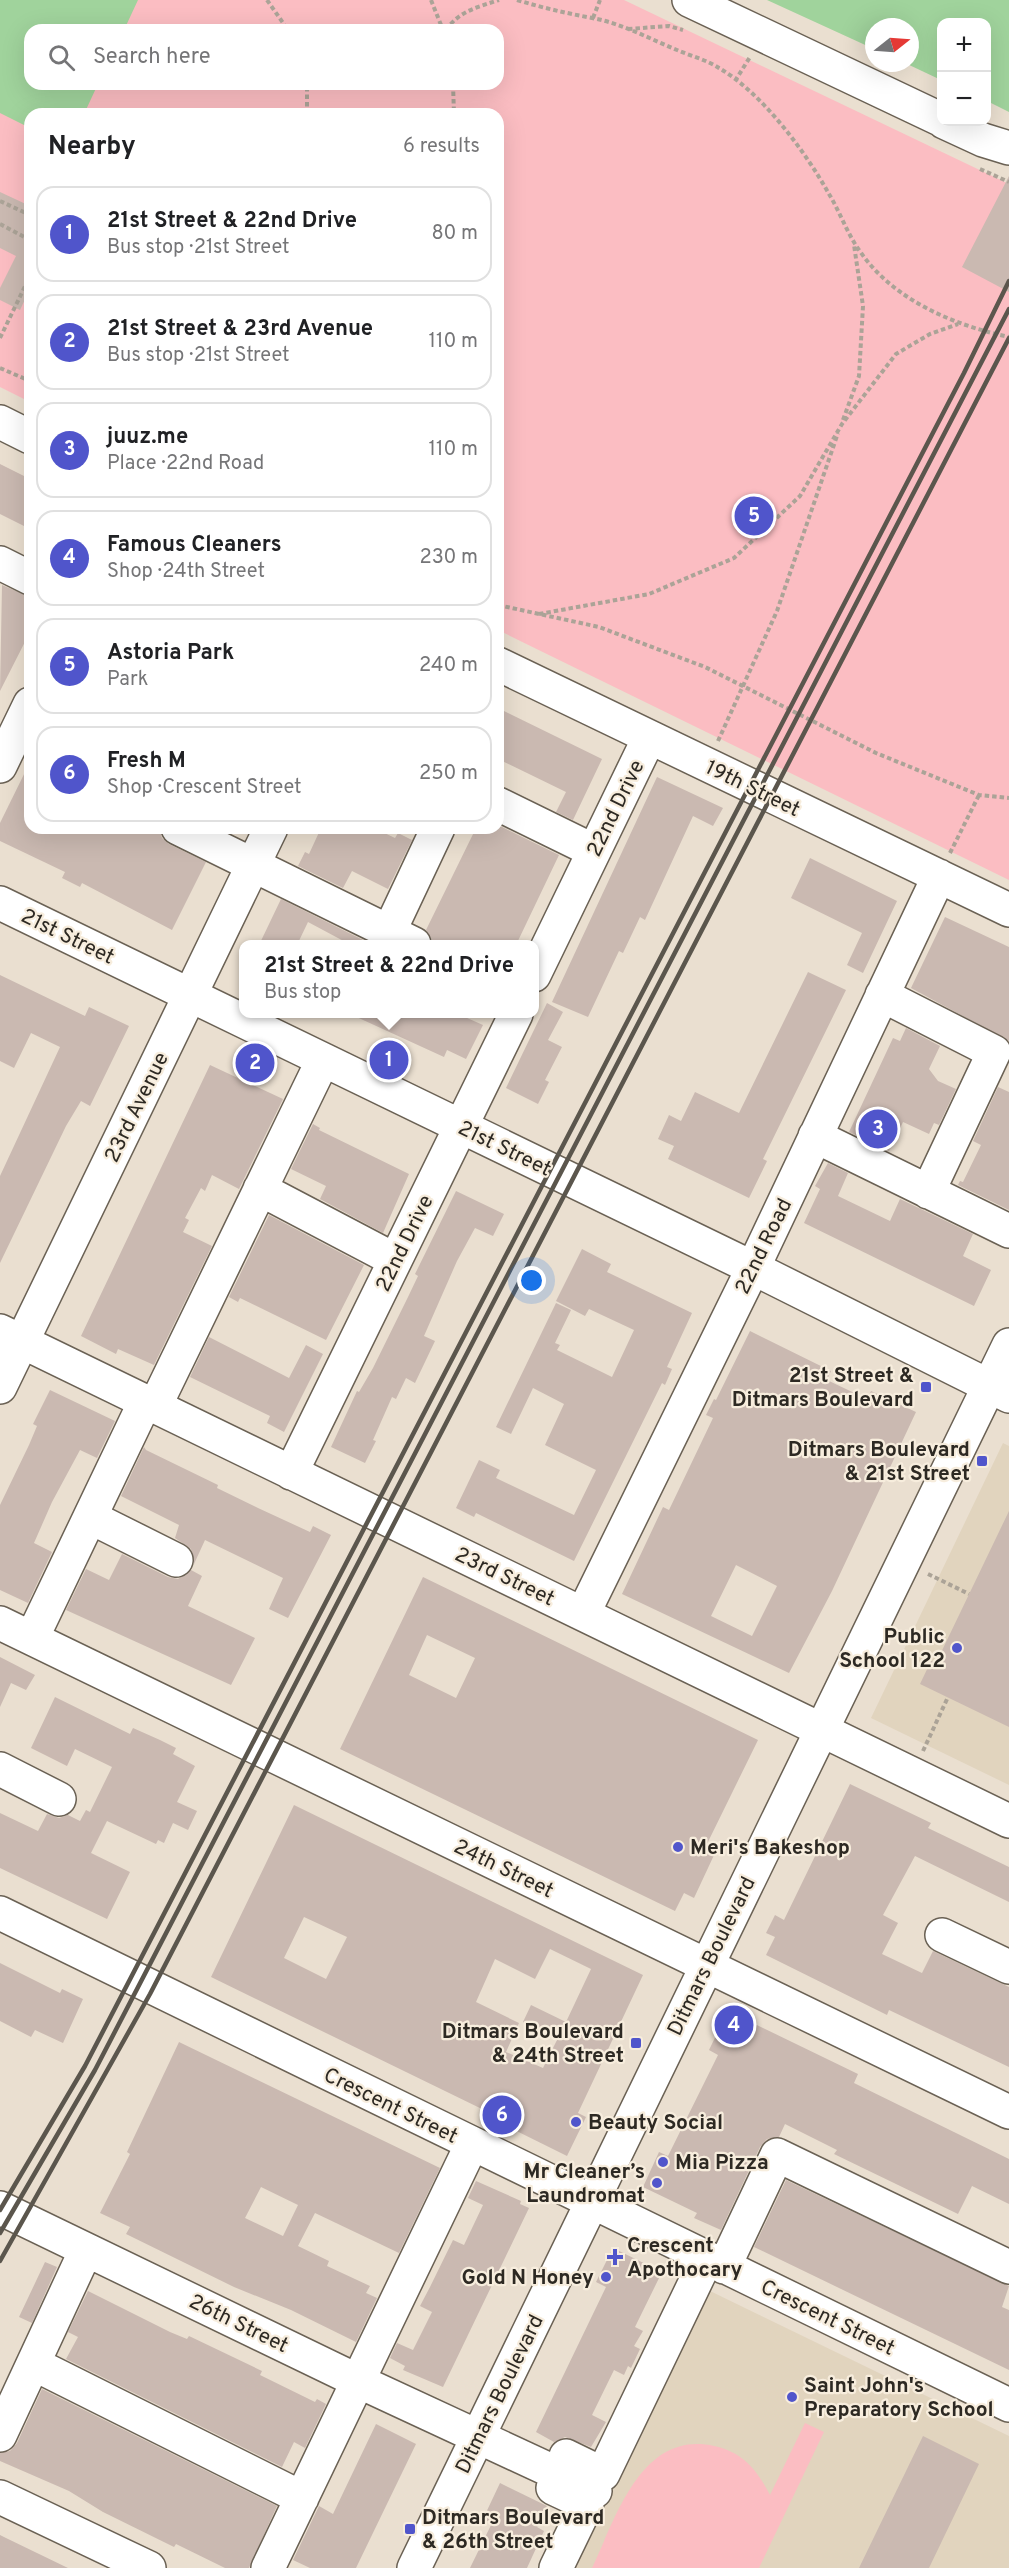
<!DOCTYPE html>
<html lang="en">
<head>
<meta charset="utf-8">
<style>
  :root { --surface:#fff; --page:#f2f2f2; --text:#202124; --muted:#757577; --line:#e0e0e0; --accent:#5055cb }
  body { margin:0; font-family:Overpass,sans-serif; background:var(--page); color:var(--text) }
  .controls { position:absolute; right:18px; top:18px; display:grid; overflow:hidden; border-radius:12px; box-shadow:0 6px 24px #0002 }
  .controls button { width:54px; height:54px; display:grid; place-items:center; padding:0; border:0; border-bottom:2px solid var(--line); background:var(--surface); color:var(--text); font:30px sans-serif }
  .compass { position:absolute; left:865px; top:18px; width:54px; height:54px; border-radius:50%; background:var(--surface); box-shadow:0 6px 24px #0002; rotate:73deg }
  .you { position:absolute; left:532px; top:1281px; width:21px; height:21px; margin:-15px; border:4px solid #fff; border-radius:50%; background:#1a73e8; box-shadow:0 0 0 9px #1a73e833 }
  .badge { display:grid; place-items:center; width:39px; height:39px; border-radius:50%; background:var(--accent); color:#fff; font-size:20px; font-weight:700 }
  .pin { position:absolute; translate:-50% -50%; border:3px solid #fff; box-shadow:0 2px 6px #0006 }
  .popup { position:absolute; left:239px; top:940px; width:300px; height:78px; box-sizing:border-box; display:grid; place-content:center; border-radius:12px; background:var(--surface); filter:drop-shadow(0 2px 4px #0005); font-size:20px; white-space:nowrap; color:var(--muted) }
  .popup b { font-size:22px; color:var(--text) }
  .popup::after { content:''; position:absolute; left:50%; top:100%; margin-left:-12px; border:12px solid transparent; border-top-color:var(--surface) }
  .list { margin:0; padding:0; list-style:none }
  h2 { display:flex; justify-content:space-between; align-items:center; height:78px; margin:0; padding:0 24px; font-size:26px }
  h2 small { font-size:20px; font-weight:400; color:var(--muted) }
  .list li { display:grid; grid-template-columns:39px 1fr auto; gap:18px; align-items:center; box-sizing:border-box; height:96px; margin:0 12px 12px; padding:0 12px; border:2px solid var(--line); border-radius:18px }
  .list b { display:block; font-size:22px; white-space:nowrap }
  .list p { margin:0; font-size:20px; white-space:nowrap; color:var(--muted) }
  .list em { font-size:20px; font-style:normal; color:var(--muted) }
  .icon { flex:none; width:33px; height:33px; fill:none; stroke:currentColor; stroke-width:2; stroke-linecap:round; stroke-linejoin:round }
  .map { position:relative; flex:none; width:1009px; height:2568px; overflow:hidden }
  .search { position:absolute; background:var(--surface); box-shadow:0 6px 24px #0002; left:24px; top:24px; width:480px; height:66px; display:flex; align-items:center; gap:15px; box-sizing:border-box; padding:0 21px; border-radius:18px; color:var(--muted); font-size:22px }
  .panel { position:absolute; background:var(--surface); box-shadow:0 6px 24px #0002; left:24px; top:108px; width:480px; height:726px; border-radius:18px }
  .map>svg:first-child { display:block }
</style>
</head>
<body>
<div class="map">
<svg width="1009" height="2568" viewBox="0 0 1009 2568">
  <rect width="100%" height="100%" fill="#eadfd0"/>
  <path fill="#e1d4be" d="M 1003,1443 L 1009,1446 L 1009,1785 L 871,1718 Z
    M 706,2289 L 1009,2436 L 1009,2568 L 571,2568 Z"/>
  <path fill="#fbbdc2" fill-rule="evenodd" d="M 0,0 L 624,0 L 1009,184 L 1009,880 L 498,630 L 498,114 L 30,114 L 30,402 L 0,387 ZM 30,30 L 498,30 L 498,84 L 30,84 Z
    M 805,2423 L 824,2432 L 759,2568 L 592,2568 C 616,2518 641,2430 714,2446 C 743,2452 757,2470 770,2495 Z"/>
  <path fill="#a0d39c" d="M 0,0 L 138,0 L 124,30 L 30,30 L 30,84 L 98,84 L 84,114 L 30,114 L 30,128 L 0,113 Z
    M 767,0 L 1009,0 L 1009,112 L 987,101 L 986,22 L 942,22 L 941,80 L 905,63 L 910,63 L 910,27 L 874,27 L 874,49 Z"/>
  <path fill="#cab9b1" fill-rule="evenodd" d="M 1009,176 L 1009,292 L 962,267 Z
    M 0,192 L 30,206 L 30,289 L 20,310 L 0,300 L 0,288 L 16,256 L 0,248 Z
    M 0,464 L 30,479 L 30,529 L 0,514 Z
    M 2,585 L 30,597 L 30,632 L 0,691 Z
    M 498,708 L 602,759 L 573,820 L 556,812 L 566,792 L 498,759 Z
    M 30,762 L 30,828 L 159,828 L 162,838 L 169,844 L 206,862 L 172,930 L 82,883 L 80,887 L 62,878 L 65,872 L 0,841 L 0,823 Z
    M 657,777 L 723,808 L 713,826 L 693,816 L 645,920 L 640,917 L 623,953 L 619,951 L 588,1017 L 552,1002 Z
    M 498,825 L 559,855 L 516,945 L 440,945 L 432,940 L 426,930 L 476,828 L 498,828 Z
    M 321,828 L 374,828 L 395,838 L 398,833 L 412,840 L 388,889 L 352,871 L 343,888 L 298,866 L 305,852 L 309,854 Z
    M 810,858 L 897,901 L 863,973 L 847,965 L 862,933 L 791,898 Z
    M 281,899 L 373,945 L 351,945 L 308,922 L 297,945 L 259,945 Z
    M 945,917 L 1009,947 L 1009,1041 L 911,988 Z
    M 808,972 L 846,990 L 763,1159 L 767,1161 L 749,1198 L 668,1159 L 674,1146 L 658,1139 L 669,1115 L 681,1121 L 695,1092 L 739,1113 Z
    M 0,975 L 85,1016 L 89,1007 L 129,1026 L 90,1106 L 81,1101 L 66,1126 L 0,1263 L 0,1176 L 60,1047 L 31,1033 L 14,1068 L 0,1061 Z
    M 547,1003 L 563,1012 L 548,1040 L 562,1047 L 545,1080 L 549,1082 L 538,1104 L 506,1088 Z
    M 350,1014 L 458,1014 L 483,1025 L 466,1059 L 447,1050 L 444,1057 Z
    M 906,1028 L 940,1046 L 929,1069 L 938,1081 L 956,1089 L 939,1125 L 934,1123 L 929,1134 L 903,1122 L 889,1151 L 849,1132 L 893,1038 L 900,1041 Z
    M 210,1065 L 283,1099 L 239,1189 L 212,1175 L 205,1191 L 201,1188 L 185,1218 L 189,1220 L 183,1232 L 212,1246 L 154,1365 L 118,1349 L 116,1354 L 81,1336 Z
    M 998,1087 L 1009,1092 L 1009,1210 L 958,1185 L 960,1181 L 963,1182 L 981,1145 L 973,1141 Z
    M 313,1124 L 320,1128 L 319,1130 L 409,1174 L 383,1233 L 320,1199 L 326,1186 L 291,1169 Z
    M 828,1163 L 848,1173 L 838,1196 L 890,1221 L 900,1199 L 973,1234 L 963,1256 L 991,1270 L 974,1306 L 804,1223 L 820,1189 L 815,1186 Z
    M 456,1191 L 504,1214 L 493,1236 L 475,1228 L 457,1261 L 424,1336 L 435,1341 L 415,1383 L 406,1378 L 396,1399 L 392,1397 L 373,1440 L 376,1441 L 365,1463 L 331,1447 L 357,1391 L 359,1392 L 373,1368 L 408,1297 L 418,1276 L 415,1274 Z
    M 269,1215 L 364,1265 L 326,1340 L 240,1298 L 238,1302 L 229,1297 Z
    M 582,1249 L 611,1264 L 607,1272 L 692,1313 L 667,1367 L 672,1369 L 665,1385 L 662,1383 L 574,1561 L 476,1513 L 474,1517 L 456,1508 L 479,1460 L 500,1470 L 496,1478 L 574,1515 L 596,1470 L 545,1445 L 564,1404 L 533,1388 L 511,1434 L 496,1427 L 556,1303 L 571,1310 L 555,1343 L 560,1345 L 557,1350 L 612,1377 L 634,1330 L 589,1309 L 585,1316 L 556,1301 Z
    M 750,1331 L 831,1371 L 827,1380 L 867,1399 L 871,1391 L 916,1412 L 832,1591 L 789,1673 L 622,1594 L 663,1507 L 669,1510 L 713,1418 L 706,1415 L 714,1399 L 716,1400 ZM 736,1565 L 777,1586 L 752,1636 L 711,1616 Z
    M 209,1337 L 289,1378 L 306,1345 L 323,1354 L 284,1432 L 267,1423 L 270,1416 L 190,1377 Z
    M 50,1390 L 115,1421 L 97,1458 L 80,1450 L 52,1502 L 34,1543 L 52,1552 L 28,1603 L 0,1590 L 0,1505 L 29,1445 L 37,1426 L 33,1424 Z
    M 144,1447 L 146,1450 L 218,1485 L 217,1488 L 258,1508 L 310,1532 L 313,1526 L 331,1535 L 288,1618 L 269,1609 L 283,1578 L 205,1540 L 194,1564 L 191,1549 L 175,1538 L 179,1525 L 121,1496 Z
    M 1009,1511 L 1009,1727 L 920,1684 L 931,1661 L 936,1663 Z
    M 122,1554 L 168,1577 L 178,1579 L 191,1570 L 202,1576 L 188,1606 L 255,1638 L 231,1685 L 66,1610 L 86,1569 L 109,1580 Z
    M 423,1577 L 758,1740 L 705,1848 L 715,1853 L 694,1898 L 684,1893 L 675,1911 L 340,1749 ZM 427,1635 L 475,1658 L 456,1698 L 409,1675 Z
    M 0,1657 L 35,1675 L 26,1690 L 11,1683 L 0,1707 Z
    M 55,1697 L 130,1734 L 133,1728 L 160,1740 L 176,1748 L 173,1754 L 195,1766 L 177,1802 L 197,1811 L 188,1830 L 173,1823 L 164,1843 L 158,1840 L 156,1844 L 107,1821 L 91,1853 L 130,1872 L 107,1919 L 0,1868 L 0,1813 L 38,1831 L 47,1814 L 59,1818 L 68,1815 L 80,1821 L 86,1810 L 90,1812 L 112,1767 L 75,1749 L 67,1766 L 31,1748 Z
    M 850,1784 L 931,1823 L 928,1828 L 1009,1867 L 1009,1902 L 915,1856 L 883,1915 L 898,1923 L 882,1954 L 922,1973 L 933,1951 L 1009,1987 L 1009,2067 L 889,2010 L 887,2015 L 766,1955 L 775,1937 L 766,1933 L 775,1915 L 784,1920 Z
    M 294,1805 L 643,1975 L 578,2113 L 586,2117 L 567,2156 L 482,2114 L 484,2110 L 211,1977 ZM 304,1917 L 347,1937 L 326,1979 L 284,1958 ZM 550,1949 L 591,1969 L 566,2022 L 531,2005 L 523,2022 L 558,2038 L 543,2068 L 506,2052 L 519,2023 L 476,2002 L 495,1959 L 535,1979 Z
    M 0,1963 L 60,1993 L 62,1989 L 83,1999 L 63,2043 L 35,2030 L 31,2037 L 0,2021 Z
    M 728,2011 L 858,2074 L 854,2083 L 1009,2159 L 1009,2204 L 972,2186 L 958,2214 L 834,2154 L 837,2150 L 785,2124 L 779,2137 L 767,2139 L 760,2147 L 721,2230 L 694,2218 L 697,2213 L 643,2187 L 659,2152 L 668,2156 L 718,2055 L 709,2050 Z
    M 179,2042 L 440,2168 L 399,2253 L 315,2213 L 298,2246 L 329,2261 L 327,2266 L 370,2286 L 366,2293 L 377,2298 L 356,2342 L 291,2310 L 234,2287 L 126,2234 L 130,2227 L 100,2213 L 130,2154 L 127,2152 ZM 261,2187 L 298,2205 L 283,2236 L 245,2218 Z
    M 786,2180 L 1009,2286 L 1002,2307 L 1009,2310 L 1009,2370 L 754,2247 Z
    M 476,2181 L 521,2201 L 520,2204 L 529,2208 L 443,2387 L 403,2370 L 405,2366 L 390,2358 L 397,2343 L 413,2350 L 432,2312 L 420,2306 L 430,2287 L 453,2240 L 464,2245 L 483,2205 L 468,2198 Z
    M 613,2248 L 662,2272 L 635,2327 L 643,2331 L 634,2346 L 640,2349 L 631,2368 L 628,2366 L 624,2375 L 614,2370 L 592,2415 L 606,2422 L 591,2447 L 565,2437 L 554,2442 L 536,2432 L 606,2287 L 596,2282 Z
    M 45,2262 L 57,2267 L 32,2323 L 19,2317 Z
    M 88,2291 L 170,2332 L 187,2339 L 189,2336 L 262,2371 L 260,2375 L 315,2402 L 317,2399 L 326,2404 L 305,2448 L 294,2442 L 282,2467 L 66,2359 L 78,2337 L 68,2332 Z
    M 42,2389 L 277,2506 L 249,2568 L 225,2568 L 176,2544 L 174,2547 L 103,2512 L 69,2491 L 0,2461 L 0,2453 L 10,2451 L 17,2443 Z
    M 376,2424 L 416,2444 L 356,2568 L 310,2568 L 293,2560 L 319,2506 L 333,2514 Z
    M 923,2436 L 979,2464 L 929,2568 L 859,2568 Z
    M 500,2483 L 547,2506 L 537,2527 L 544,2531 L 527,2568 L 470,2568 L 492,2523 L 483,2519 Z
    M 0,2535 L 6,2538 L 68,2568 L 0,2568 Z"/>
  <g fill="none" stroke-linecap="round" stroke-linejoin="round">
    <defs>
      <path id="minor" d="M 689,0 L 942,120
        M 944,122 L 983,140 L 1009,148
        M 0,422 L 30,437
        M 0,563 L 30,578
        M 498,664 L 1009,910
        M 0,766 L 30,704
        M 498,804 L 594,851
        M 178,828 L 414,944
        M 0,903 L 753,1268 L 1009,1396
        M 389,932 L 438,828
        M 534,975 L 649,738
        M 882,995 L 994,1052 L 928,1192
        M 815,1136 L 1009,1231
        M 260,1189 L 395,1260
        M 0,1331 L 1009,1821
        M 0,1387 L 271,828
        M 155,1406 L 323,1060
        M 291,1473 L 516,1014
        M 90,1517 L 176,1560
        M 583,1614 L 753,1268 L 939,876
        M 0,1623 L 1009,2112
        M 32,1638 L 145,1402
        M 0,1769 L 59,1799
        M 0,1913 L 1009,2405
        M 942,1935 L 1009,1967
        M 0,2208 L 358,2381 L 595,2491
        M 724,2267 L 777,2155 L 1009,2267
        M 34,2364 L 302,2498
        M 0,2435 L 86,2250
        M 566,2456 L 603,2474 L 707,2258
        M 553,2488 L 587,2504 L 556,2568
        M 0,2497 L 149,2568
        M 268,2568 L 472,2144
        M 414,2568 L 1009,1345"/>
    </defs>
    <use href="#minor" stroke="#6a6154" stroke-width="36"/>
    <path stroke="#aba397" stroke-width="4" stroke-dasharray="4.5 3" stroke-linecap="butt" d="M 267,0 L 288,30
      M 431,0 L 443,30
      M 517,0 C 543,8 566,13 592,18 C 621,23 650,39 677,50 C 691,56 707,60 719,68 C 762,93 805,151 829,194 C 840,212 847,233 859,250 C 893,300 953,325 1009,337
      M 593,18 L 600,0
      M 628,29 L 669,26 L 683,30
      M 446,30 C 459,11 478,7 499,0
      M 735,81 L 750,57
      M 453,84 L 454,114
      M 307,114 L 307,84
      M 980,169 L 1009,182
      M 0,201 L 30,215
      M 0,224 L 30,240
      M 0,338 L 30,276
      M 0,368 L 30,381
      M 843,420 L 859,376 L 863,306 L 854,245
      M 498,605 L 599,627 L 705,667 L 876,753 L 979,795 L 1009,798
      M 539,614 L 649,594 L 734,558 L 800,496 L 842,424 L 896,354 L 930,334 L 958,324
      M 718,741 L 777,611 L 838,433
      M 950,853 L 979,795
      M 928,1574 L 969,1594
      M 923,1751 L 948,1697"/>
    <use href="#minor" stroke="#fff" stroke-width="33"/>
    <path stroke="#5b564d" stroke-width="4.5" d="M 0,2210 L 85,2066 L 964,373 L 1009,281
      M 0,2233 L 95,2070 L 1009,309
      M 0,2261 L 150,1994 L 1009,338"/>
  </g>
  <g fill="#5055cb" stroke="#f7eddd" stroke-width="2">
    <rect x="920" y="1381" width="12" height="12" rx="3"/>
    <rect x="976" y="1455" width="12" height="12" rx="3"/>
    <circle cx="957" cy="1648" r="6"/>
    <circle cx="678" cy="1847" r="6"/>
    <rect x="630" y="2037" width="12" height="12" rx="3"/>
    <circle cx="576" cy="2122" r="6"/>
    <circle cx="663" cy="2162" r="6"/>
    <circle cx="657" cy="2183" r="6"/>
    <path d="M612 2248h6v6h6v6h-6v6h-6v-6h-6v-6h6z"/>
    <circle cx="606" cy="2277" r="6"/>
    <circle cx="792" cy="2397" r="6"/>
    <rect x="404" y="2523" width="12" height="12" rx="3"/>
  </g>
  <g text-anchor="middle" stroke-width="4.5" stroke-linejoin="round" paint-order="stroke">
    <g font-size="21" fill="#2d2923" stroke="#f7eddd">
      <text transform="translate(753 788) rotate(26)" y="7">19th Street</text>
      <text transform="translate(615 808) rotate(-64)" y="7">22nd Drive</text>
      <text transform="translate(68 936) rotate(26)" y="7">21st Street</text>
      <text transform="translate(136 1107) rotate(-64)" y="7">23rd Avenue</text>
      <text transform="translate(505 1148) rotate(26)" y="7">21st Street</text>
      <text transform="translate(404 1243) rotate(-64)" y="7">22nd Drive</text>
      <text transform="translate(763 1246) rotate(-64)" y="7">22nd Road</text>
      <text transform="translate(505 1576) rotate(26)" y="7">23rd Street</text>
      <text transform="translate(504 1868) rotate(26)" y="7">24th Street</text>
      <text transform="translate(711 1956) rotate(-64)" y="7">Ditmars Boulevard</text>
      <text transform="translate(391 2105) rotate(26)" y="7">Crescent Street</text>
      <text transform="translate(828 2317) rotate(26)" y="7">Crescent Street</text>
      <text transform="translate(239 2323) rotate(26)" y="7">26th Street</text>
      <text transform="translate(499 2394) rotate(-64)" y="7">Ditmars Boulevard</text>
    </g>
    <g font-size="21" font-weight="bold" fill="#2d2923" stroke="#f7eddd" text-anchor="end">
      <text x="914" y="1382">21st Street &amp;<tspan x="914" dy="24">Ditmars Boulevard</tspan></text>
      <text x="970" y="1456">Ditmars Boulevard<tspan x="970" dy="24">&amp; 21st Street</tspan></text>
      <text x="945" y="1643">Public<tspan x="945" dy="24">School 122</tspan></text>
      <text x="690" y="1854" text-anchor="start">Meri's Bakeshop</text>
      <text x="624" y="2038">Ditmars Boulevard<tspan x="624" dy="24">&amp; 24th Street</tspan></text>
      <text x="588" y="2129" text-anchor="start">Beauty Social</text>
      <text x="675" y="2169" text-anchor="start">Mia Pizza</text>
      <text x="645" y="2178">Mr Cleaner’s<tspan x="645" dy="24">Laundromat</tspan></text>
      <text x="627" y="2252" text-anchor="start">Crescent<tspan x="627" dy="24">Apothocary</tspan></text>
      <text x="594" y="2284">Gold N Honey</text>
      <text x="804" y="2392" text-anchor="start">Saint John's<tspan x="804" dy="24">Preparatory School</tspan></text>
      <text x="422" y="2524" text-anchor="start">Ditmars Boulevard<tspan x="422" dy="24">&amp; 26th Street</tspan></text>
    </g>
  </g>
</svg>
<div class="controls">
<button>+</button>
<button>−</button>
</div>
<svg class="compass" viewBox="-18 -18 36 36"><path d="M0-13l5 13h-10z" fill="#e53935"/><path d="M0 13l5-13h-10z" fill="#757577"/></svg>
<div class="you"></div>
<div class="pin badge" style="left:389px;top:1060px">1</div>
<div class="popup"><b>21st Street &amp; 22nd Drive</b>Bus stop</div>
<div class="pin badge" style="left:255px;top:1063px">2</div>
<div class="pin badge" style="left:878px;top:1129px">3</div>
<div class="pin badge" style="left:734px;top:2025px">4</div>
<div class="pin badge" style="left:754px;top:516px">5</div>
<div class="pin badge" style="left:502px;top:2115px">6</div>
<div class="search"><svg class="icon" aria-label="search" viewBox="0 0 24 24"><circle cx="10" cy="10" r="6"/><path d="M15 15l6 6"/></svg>Search here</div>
<section class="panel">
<h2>Nearby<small>6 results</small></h2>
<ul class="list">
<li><span class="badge">1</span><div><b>21st Street &amp; 22nd Drive</b><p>Bus stop · 21st Street</p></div><em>80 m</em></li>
<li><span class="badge">2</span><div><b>21st Street &amp; 23rd Avenue</b><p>Bus stop · 21st Street</p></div><em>110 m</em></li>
<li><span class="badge">3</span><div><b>juuz.me</b><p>Place · 22nd Road</p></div><em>110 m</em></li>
<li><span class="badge">4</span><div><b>Famous Cleaners</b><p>Shop · 24th Street</p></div><em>230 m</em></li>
<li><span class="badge">5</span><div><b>Astoria Park</b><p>Park</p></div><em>240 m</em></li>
<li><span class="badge">6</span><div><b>Fresh M</b><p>Shop · Crescent Street</p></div><em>250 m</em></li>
</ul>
</section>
</div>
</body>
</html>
